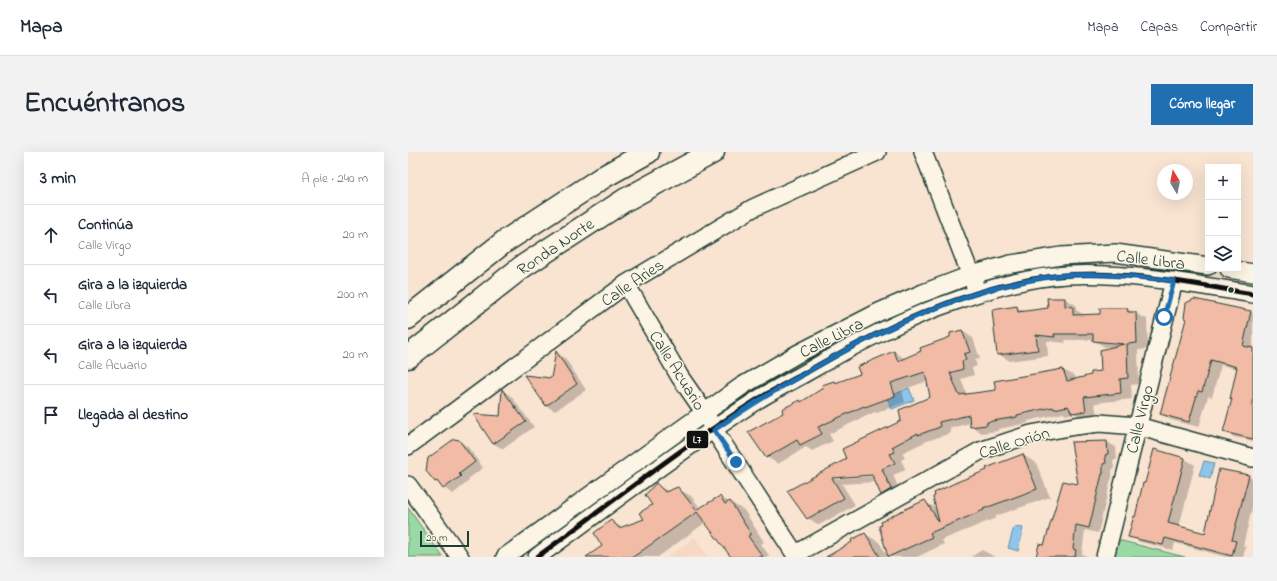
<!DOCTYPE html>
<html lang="es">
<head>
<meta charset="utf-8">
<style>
  :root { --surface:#fff; --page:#f2f2f3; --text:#1f2937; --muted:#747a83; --line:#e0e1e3; --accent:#1f6fb2 }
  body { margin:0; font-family:"Indie Flower",sans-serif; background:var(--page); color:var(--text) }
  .controls { position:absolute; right:12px; top:12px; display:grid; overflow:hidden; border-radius:0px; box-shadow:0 4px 16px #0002 }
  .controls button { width:36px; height:36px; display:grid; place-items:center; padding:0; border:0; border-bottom:1px solid var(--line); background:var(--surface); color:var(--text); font:20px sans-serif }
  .compass { position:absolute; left:749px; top:12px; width:36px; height:36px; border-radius:50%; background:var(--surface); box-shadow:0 4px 16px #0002; rotate:350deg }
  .scale { position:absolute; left:12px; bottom:10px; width:49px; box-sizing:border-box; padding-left:4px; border:2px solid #1f3d34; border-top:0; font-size:11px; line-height:14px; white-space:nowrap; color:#1f3d34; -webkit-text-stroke:3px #fcf5e5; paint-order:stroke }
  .stop { position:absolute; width:12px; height:12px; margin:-9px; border:3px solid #1f6fb2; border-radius:50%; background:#fff }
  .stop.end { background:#1f6fb2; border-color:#fff; box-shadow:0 1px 4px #0008 }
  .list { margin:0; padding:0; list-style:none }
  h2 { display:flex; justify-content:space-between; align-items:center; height:52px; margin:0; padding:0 16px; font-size:17px }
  h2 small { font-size:13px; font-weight:400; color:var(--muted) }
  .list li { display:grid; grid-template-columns:26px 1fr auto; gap:12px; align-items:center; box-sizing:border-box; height:60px; padding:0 16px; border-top:1px solid var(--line) }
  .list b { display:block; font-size:15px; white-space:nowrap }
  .list p { margin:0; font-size:13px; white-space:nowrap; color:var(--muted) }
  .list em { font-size:13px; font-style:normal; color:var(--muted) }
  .icon { flex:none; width:22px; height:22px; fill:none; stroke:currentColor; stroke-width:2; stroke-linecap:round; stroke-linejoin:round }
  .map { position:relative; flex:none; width:845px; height:405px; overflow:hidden; border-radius:0px }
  header { display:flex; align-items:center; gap:24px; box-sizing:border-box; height:56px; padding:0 20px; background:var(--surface); border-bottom:1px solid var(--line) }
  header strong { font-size:19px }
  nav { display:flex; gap:22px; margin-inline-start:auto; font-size:14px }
  .intro { display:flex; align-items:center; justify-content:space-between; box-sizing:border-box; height:96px; padding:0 24px }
  h1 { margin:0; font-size:28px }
  .button { padding:10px 18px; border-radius:0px; background:var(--accent); color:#fff; font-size:14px; font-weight:700 }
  main { display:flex; gap:24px; padding:0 24px }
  aside { flex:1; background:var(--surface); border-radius:0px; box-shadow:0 4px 16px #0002 }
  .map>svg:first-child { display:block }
</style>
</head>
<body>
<header>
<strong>Mapa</strong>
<nav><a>Mapa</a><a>Capas</a><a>Compartir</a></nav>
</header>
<div class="intro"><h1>Encuéntranos</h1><a class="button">Cómo llegar</a></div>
<main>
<aside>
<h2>3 min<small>A pie · 240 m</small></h2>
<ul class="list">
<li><svg class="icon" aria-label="ahead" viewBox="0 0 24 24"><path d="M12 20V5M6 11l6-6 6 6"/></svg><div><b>Continúa</b><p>Calle Virgo</p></div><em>20 m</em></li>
<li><svg class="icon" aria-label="left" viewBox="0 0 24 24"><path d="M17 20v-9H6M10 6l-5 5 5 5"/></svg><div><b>Gira a la izquierda</b><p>Calle Libra</p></div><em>200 m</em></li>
<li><svg class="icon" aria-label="left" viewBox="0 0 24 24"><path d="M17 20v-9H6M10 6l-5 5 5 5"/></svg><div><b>Gira a la izquierda</b><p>Calle Acuario</p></div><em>20 m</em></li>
<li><svg class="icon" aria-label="arrive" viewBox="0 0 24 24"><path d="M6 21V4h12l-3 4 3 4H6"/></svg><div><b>Llegada al destino</b></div></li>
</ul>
</aside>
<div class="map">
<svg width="845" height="405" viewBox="0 0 845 405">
  <rect width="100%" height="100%" fill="#f9e4d2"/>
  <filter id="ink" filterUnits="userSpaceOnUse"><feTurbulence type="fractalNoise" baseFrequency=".025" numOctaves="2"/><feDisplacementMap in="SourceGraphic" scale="8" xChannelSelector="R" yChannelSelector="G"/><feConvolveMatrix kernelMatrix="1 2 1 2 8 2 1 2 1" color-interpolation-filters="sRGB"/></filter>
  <g filter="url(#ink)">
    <path fill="#f7d8c4" d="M 287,385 L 300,405 L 259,405 Z"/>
    <path fill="#99daa4" stroke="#5c8c6c" d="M 0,356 L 35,405 L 0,405 Z
      M 710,388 L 773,404 L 777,405 L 706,405 Z"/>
    <path fill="#8ec5ec" stroke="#628fa2" d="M 501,236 L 506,248 L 484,257 L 479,246 Z
      M 796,309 L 806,311 L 802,327 L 791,323 Z
      M 606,375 L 615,376 L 610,399 L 600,396 Z"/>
    <path fill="#0003" fill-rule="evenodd" d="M 657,147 L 668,153 L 668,158 L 676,163 L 693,163 L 719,157 L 739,167 L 740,197 L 730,198 L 731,232 L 723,233 L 724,247 L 687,251 L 689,265 L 676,267 L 666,261 L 658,263 L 655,261 L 620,269 L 620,271 L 590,277 L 590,279 L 574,281 L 563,274 L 563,271 L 542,276 L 543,281 L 522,288 L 521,288 L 494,301 L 497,306 L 493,308 L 498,318 L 485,323 L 494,344 L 485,349 L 474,342 L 468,330 L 434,332 L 447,353 L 411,373 L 400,366 L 380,340 L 439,307 L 494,270 L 523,245 L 520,229 L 494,238 L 497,250 L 469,261 L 467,260 L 421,282 L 425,289 L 404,299 L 398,295 L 370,312 L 359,305 L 377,261 L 426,230 L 429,232 L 453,223 L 486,200 L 498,207 L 543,186 L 554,179 L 565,186 L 572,207 L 567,208 L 569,214 L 564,216 L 566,223 L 553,227 L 559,243 L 589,239 L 588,230 L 655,218 L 667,224 L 668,228 L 694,220 L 705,195 L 697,195 L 685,188 L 657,188 L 658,191 L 639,189 L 640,204 L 602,209 L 590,202 L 609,155 L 618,160 L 641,156 ZM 468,322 L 469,324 L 425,327 L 427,325 Z
      M 842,160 L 845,161 L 845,289 L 826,285 L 816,279 L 825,247 L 829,217 L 813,213 L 804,245 L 800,244 L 791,275 L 763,268 L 753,262 Z
      M 149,201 L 157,206 L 178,238 L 147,259 L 138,254 Z
      M 95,239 L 103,244 L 126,275 L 95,297 L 86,292 L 67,263 L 92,265 Z
      M 51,289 L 60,295 L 75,316 L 60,327 L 61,329 L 45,342 L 36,336 L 33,332 L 28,330 Z
      M 699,290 L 708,295 L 709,307 L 705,308 L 706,316 L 704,318 L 704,327 L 703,327 L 690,381 L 677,378 L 674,402 L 681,405 L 630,405 L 671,333 Z
      M 615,303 L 628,311 L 642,345 L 588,364 L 588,366 L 534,388 L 536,392 L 509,405 L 481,405 L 472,375 L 517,350 L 528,356 Z
      M 777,307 L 787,313 L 771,375 L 798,382 L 840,324 L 845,327 L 845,352 L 835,394 L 838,395 L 835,405 L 818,405 L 767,391 L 765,398 L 732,390 L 722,384 Z
      M 248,332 L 261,340 L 270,337 L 283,344 L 293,357 L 312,345 L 336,358 L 356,390 L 353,392 L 362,405 L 325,405 L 298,370 L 250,405 L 187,405 L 195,394 L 203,369 L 215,376 L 238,367 L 245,354 Z
      M 457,382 L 471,390 L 480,405 L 424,405 Z
      M 574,398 L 587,405 L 563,405 Z"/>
    <path fill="#f1bba5" stroke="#1f3d34" d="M 639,146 L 657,146 L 657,154 L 665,155 L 665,163 L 692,162 L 692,156 L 719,156 L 720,160 L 728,160 L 729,191 L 719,192 L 720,226 L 712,227 L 713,241 L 676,245 L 678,259 L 664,261 L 660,254 L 646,257 L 645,255 L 609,263 L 609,265 L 579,270 L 579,273 L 562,275 L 561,263 L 531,270 L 532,275 L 510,283 L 510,281 L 484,295 L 487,300 L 482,302 L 487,311 L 474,317 L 483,337 L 473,343 L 464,323 L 424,326 L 436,346 L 399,367 L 379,339 L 438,307 L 434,297 L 493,269 L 491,258 L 522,245 L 517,220 L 483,231 L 487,244 L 457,255 L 456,254 L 410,275 L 414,282 L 392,293 L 389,288 L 358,306 L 340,280 L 375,261 L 374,257 L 392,248 L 393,250 L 415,236 L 414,233 L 426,229 L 427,231 L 452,222 L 449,215 L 486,199 L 490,209 L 513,199 L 512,196 L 542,185 L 542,181 L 554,178 L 562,200 L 556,202 L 558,208 L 554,209 L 555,217 L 542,221 L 551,243 L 588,238 L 586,229 L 655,217 L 659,229 L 683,223 L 683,220 L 693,219 L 692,198 L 716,192 L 685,189 L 685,182 L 646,182 L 647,185 L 628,183 L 630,198 L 589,203 L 584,158 L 609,154 L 610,160 L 640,156 Z
      M 786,147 L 843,159 L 835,194 L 845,196 L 845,287 L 815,280 L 824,247 L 822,247 L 829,215 L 803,208 L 794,240 L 790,239 L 781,270 L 752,262 L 778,167 L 776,166 L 778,151 Z
      M 148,199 L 169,232 L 138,254 L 116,223 L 143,226 Z
      M 94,237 L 118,270 L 85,292 L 65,262 L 92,264 Z
      M 46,287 L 51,288 L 67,310 L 51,322 L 53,324 L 35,337 L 29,329 L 27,330 L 18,319 L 20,306 Z
      M 699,289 L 700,302 L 697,303 L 698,311 L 695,312 L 695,322 L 694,322 L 681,376 L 668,373 L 665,397 L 668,398 L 667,405 L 628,405 L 631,392 L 636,393 L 655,329 L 670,332 L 663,290 Z
      M 746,297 L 777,306 L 760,371 L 797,381 L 811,317 L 841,323 L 824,388 L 828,389 L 824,404 L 757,386 L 755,393 L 720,385 L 726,364 L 727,365 L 735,331 L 737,331 Z
      M 615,302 L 629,337 L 575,357 L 576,358 L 522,381 L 524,385 L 480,405 L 471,374 L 474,373 L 473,370 L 489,361 L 517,348 L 531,370 L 525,345 L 527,344 L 526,341 L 549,330 L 579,318 L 578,316 Z
      M 248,331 L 257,340 L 270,335 L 288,358 L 312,344 L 317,352 L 322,349 L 343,382 L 340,384 L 355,405 L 323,405 L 289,360 L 225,405 L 178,405 L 194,394 L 186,381 L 203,368 L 211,376 L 236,367 L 231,361 L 244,353 L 237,343 Z
      M 457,381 L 472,405 L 418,405 L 444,390 L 443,388 Z"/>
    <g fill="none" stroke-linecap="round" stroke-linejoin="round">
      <defs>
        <path id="minor" d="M 515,0 L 567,134
          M 821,117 L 845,121
          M 218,132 L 272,225 L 297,261 L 306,278 L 389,405
          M 0,294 L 218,132 L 345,56 L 469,0
          M 0,333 L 52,405
          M 388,402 L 572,299 L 623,282 L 667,274 L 691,271 L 729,274 L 845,306
          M 97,405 L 261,286 L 334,234 L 389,202 L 471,160 L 515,141 L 560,124 L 603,112 L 653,104 L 707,101 L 800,114
          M 129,405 C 200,353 270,300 343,252 C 361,240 380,231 399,220 C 447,192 496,166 550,148 C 583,136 624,125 659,123 C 722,120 783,132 845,142
          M 697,405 L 766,129"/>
        <path id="highway" d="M 0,166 L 96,90 L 197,24 L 240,0
          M 0,205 L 114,115 L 217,48 L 305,0"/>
      </defs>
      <use href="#minor" stroke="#1f3d34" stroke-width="20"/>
      <use href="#highway" stroke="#1f3d34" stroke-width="25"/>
      <use href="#minor" stroke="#fcf5e5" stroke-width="17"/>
      <use href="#highway" stroke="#fcf5e5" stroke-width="22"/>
      <defs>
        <path id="bus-1" d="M 129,405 C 202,352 273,295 350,247 C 369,236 390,225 409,214 C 480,173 565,133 647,124 C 713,117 780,131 845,142"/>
      </defs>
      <use href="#bus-1" stroke="#fcf5e5" stroke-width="8"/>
      <use href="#bus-1" stroke="#111" stroke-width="5"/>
    </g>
  </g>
  <g fill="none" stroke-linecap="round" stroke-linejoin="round" filter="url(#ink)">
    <path stroke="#1f6fb2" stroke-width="5" d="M 328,310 L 306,278 C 336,257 367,238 399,220 C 457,186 517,156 583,137 C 607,131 632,125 657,123 C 694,121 730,124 766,129 L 756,165"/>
  </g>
  <circle fill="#1f3d34" stroke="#fcf5e5" stroke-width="1.5" cx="823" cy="138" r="3.5"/>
  <g text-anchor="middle" stroke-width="3" stroke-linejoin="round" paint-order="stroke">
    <g font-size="17" fill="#1f3d34" stroke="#fcf5e5">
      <text transform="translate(147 94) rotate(-34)" y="6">Ronda Norte</text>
      <text transform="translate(743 107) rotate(7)" y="6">Calle Libra</text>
      <text transform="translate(224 130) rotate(-34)" y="6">Calle Aries</text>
      <text transform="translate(423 185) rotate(-27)" y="6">Calle Libra</text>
      <text transform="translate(270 218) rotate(58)" y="6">Calle Acuario</text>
      <text transform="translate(731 267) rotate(-76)" y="6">Calle Virgo</text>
      <text transform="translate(606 290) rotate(-17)" y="6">Calle Orión</text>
    </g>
  </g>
  <rect stroke="#fcf5e5" stroke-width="1.5" x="278" y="278" width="23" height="19" rx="4" fill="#111"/>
  <g font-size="11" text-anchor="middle" font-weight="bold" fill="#fff">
    <text x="289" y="291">L7</text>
  </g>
</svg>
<div class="controls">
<button>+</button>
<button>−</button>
<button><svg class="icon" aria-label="layers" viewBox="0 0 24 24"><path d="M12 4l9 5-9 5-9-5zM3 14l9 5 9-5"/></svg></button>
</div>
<svg class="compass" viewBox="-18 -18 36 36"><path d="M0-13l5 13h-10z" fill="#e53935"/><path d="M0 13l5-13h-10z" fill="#747a83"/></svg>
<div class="scale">20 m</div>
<div class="stop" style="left:756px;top:165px"></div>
<div class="stop end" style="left:328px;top:310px"></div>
</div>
</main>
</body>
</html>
